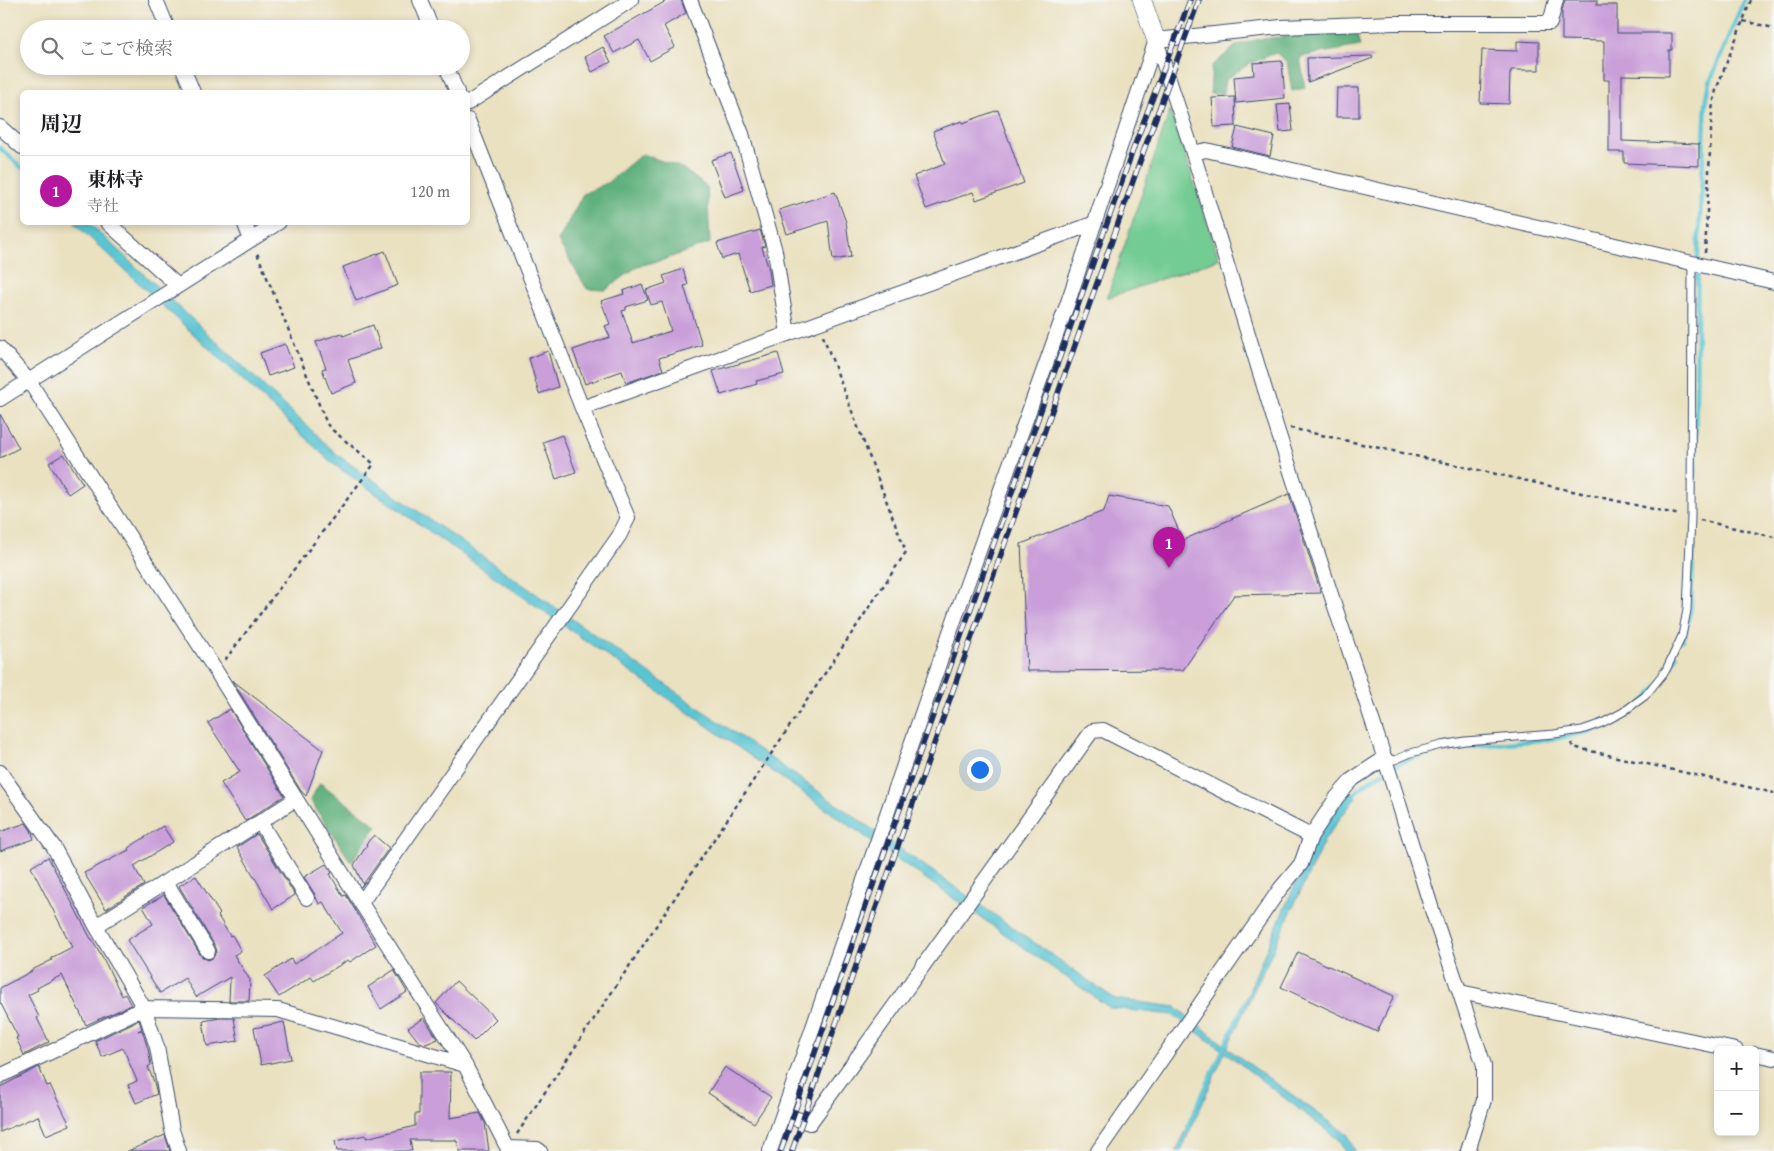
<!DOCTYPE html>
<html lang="ja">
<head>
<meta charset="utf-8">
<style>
  :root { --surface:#fff; --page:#f6f6f6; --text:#202124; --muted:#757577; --line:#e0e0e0; --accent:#b5179e }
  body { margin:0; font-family:"Gentium Book Plus","Noto Serif JP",serif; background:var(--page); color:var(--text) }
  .controls { position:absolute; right:15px; bottom:15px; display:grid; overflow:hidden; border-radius:8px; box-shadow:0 2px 8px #0003 }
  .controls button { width:45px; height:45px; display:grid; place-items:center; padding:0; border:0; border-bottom:1px solid var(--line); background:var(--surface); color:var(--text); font:25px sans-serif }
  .you { position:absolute; left:979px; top:769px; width:18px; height:18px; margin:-12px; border:4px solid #fff; border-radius:50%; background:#1a73e8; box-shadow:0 0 0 8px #1a73e833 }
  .badge { display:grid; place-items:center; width:32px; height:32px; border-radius:50%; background:var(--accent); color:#fff; font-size:16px; font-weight:700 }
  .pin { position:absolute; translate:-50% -41px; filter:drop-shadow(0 1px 2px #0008) }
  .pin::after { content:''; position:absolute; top:26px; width:18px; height:15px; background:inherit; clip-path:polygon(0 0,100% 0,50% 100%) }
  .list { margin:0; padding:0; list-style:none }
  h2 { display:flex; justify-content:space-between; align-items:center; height:65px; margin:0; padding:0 20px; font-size:21px }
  h2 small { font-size:16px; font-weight:400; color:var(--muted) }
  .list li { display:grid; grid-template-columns:32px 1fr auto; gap:15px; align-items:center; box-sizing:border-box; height:70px; padding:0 20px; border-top:1px solid var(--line) }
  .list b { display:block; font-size:19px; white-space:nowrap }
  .list p { margin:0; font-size:16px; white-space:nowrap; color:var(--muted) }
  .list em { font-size:16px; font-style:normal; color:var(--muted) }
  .icon { flex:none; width:28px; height:28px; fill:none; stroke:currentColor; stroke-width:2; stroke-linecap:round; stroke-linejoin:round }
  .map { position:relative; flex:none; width:1774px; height:1151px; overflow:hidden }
  .search { position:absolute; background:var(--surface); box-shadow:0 2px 8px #0003; left:20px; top:20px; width:450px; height:55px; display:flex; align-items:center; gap:12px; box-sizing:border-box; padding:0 18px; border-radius:28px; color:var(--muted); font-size:19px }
  .panel { position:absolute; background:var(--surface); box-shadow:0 2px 8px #0003; left:20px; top:90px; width:450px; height:135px; border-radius:8px }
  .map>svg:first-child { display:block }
</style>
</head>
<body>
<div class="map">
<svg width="1774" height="1151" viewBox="0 0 1774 1151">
  <rect width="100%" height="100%" fill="#f6f6f2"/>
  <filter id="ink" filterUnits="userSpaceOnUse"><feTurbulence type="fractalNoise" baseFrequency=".02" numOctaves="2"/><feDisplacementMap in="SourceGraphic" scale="10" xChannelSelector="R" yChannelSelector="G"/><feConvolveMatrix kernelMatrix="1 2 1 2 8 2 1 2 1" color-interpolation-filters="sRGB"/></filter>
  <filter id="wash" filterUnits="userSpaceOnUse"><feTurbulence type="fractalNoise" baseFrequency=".0096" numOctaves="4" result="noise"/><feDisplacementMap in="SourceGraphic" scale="20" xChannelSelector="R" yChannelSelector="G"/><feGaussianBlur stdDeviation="1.12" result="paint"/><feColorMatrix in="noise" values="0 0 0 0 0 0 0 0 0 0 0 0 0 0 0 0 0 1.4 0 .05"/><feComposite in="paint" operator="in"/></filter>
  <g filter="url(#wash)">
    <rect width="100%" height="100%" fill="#eae1c0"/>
    <path fill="#73cc92" stroke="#477e78" d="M 1170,110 L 1219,259 L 1107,298 Z"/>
    <path fill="#5eb07c" stroke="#3c706d" d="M 1356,31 L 1360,46 L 1300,57 L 1305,88 L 1292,91 L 1287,62 L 1276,53 L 1250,63 L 1225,80 L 1223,93 L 1210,94 L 1212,66 L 1237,45 L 1259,39 Z
      M 642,154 L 682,168 L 707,187 L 710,243 L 663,260 L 638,266 L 606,290 L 587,289 L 558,241 L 583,194 L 607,183 Z
      M 320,783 L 377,826 L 351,862 L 310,800 Z"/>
    <path fill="#59c5d3" stroke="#3a7a98" d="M 74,223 L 89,223 L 339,456 L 1115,999 L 1176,1007 L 1227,1047 L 1260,964 L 1317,834 L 1350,791 L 1356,797 L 1325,839 L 1227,1048 L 1348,1135 L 1355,1151 L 1344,1151 L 1340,1141 L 1225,1052 L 1181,1151 L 1176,1151 L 1225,1052 L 1173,1015 L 1110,1008 L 332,463 Z"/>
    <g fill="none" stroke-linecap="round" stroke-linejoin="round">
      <path stroke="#59c5d3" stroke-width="4.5" d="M 0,148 L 22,168
        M 1695,476 L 1698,254 L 1706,103 L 1710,82 L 1744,0
        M 1683,640 L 1691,609 L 1694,529
        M 1351,797 C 1360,786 1375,777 1387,770 C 1399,764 1412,757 1425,754 C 1517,730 1628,764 1676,656
        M 1188,1126 L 1245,1003"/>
    </g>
    <g id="blocks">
      <path fill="#c99ed9" d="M 668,0 L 681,0 L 686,13 L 664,26 L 675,47 L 650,61 L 639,40 L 614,53 L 604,36 Z
        M 1565,0 L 1597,0 L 1597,5 L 1617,5 L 1617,33 L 1672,33 L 1672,50 L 1669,50 L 1669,76 L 1622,75 L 1622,141 L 1699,144 L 1699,166 L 1624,163 L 1624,152 L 1609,152 L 1609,80 L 1604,80 L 1604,41 L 1562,40 L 1562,10 Z
        M 1517,41 L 1539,42 L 1539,70 L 1511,70 L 1511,73 L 1510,73 L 1509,104 L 1480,103 L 1482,50 L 1517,51 Z
        M 603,47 L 611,62 L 592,72 L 585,57 Z
        M 1372,56 L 1373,58 L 1308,82 L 1307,58 Z
        M 1282,61 L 1285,98 L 1236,103 L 1234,77 L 1254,75 L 1253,63 Z
        M 1337,88 L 1359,88 L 1359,117 L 1336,117 Z
        M 1235,97 L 1236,126 L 1214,127 L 1212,98 Z
        M 1290,104 L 1293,131 L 1280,132 L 1277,105 Z
        M 998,110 L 1024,183 L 976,200 L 973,192 L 926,209 L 914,176 L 945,164 L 933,131 L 962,121 L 963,123 Z
        M 1237,127 L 1274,136 L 1270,156 L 1232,147 Z
        M 731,153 L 744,190 L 725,197 L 711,160 Z
        M 835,192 L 846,222 L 851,257 L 833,260 L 828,221 L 787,234 L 779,210 Z
        M 760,230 L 765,246 L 762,247 L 769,270 L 771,285 L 750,291 L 738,254 L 722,259 L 717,243 Z
        M 385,251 L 398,285 L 356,301 L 343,267 Z
        M 683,269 L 688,285 L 684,286 L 702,345 L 659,358 L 663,370 L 626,383 L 622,371 L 585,384 L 573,350 L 610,337 L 605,326 L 610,324 L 601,301 L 624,294 L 623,291 L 642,284 L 648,300 L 626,307 L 626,310 L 622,311 L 633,343 L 671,331 L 662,302 L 651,305 L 646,290 L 666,283 L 663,276 Z
        M 373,325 L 381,348 L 348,360 L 356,383 L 331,393 L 322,369 L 326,368 L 316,342 L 342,333 L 343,336 Z
        M 285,344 L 294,367 L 268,376 L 260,353 Z
        M 548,351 L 558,387 L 539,394 L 529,358 Z
        M 778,353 L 784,374 L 756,381 L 757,384 L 721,395 L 713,371 Z
        M 0,414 L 19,448 L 0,458 Z
        M 562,435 L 576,472 L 556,479 L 543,442 Z
        M 64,454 L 83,484 L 68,494 L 49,463 Z
        M 1289,494 L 1321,593 L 1234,595 L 1183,670 L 1027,671 L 1021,544 L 1104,511 L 1109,496 L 1168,506 L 1183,540 Z
        M 232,680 L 323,750 L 306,796 L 301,791 Z
        M 230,709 L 284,796 L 245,821 L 221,783 L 240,772 L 208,723 Z
        M 26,823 L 31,830 L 34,839 L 0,851 L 0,832 Z
        M 163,826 L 173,842 L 134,866 L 144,885 L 106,909 L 84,873 L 129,850 L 128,848 Z
        M 257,834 L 295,895 L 273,909 L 237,847 Z
        M 374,835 L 389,848 L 361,887 L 361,886 L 363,884 L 354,865 L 367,845 L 366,844 Z
        M 48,857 L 91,939 L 92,939 L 103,958 L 122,996 L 125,994 L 131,1005 L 86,1025 L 62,975 L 37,988 L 38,990 L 28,995 L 39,1017 L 37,1018 L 49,1042 L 24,1055 L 16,1038 L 18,1037 L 0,1002 L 0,988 L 32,971 L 32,970 L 52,960 L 51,958 L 72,947 L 31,867 Z
        M 326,864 L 332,873 L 330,874 L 343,896 L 346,895 L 376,945 L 350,962 L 348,960 L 314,981 L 311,977 L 279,997 L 265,976 L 291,959 L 294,964 L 342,933 L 323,902 L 319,904 L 314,893 L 304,877 Z
        M 196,876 L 220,914 L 218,916 L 230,936 L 232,935 L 241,951 L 234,955 L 250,980 L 249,1001 L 229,1001 L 230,977 L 196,997 L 185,978 L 160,993 L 127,940 L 153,924 L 143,907 L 164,895 L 201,956 L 208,960 L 213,958 L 217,951 L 215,946 L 179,886 Z
        M 1298,952 L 1394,996 L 1377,1032 L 1281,987 Z
        M 394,970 L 407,992 L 381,1009 L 368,987 Z
        M 456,981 L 496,1019 L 474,1041 L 436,1003 Z
        M 220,1018 L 234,1018 L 238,1041 L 207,1046 L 203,1021 Z
        M 424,1018 L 438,1039 L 426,1044 L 419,1042 L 408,1028 Z
        M 139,1020 L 142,1029 L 138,1031 L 142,1030 L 148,1049 L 151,1065 L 148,1067 L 154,1082 L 157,1094 L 136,1103 L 128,1085 L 137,1081 L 123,1048 L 102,1057 L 95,1041 Z
        M 284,1022 L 291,1059 L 261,1065 L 254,1028 Z
        M 39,1067 L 47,1086 L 50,1085 L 70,1125 L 46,1135 L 38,1116 L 0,1132 L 0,1087 Z
        M 725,1067 L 771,1097 L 754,1123 L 708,1093 Z
        M 419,1072 L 451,1072 L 450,1118 L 480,1113 L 485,1123 L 489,1151 L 459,1151 L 458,1142 L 456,1142 L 456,1140 L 410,1140 L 412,1151 L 337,1151 L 335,1141 L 366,1135 L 366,1138 L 415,1126 L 415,1114 L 419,1114 Z
        M 165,1135 L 170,1151 L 128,1151 Z"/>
    </g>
  </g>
  <g filter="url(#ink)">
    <use href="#blocks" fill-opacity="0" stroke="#3a4a6d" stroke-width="1"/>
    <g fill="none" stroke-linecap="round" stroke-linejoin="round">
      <defs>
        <path id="service" d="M 1385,758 L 1395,760 L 1411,753 L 1441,745 L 1465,741 L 1554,734 L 1582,730 L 1602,723 L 1623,712 L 1645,696 L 1666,670 L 1682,636 L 1687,610 L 1691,517 L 1692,264"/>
        <path id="minor" d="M 156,0 L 168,29
          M 420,0 L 432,29
          M 690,0 L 742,134 L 775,251 L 788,334
          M 1156,40 L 1193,153 L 1277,429 L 1390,775 L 1433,913 L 1484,1065 L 1484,1100 L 1468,1151
          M 1156,40 L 1281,27 L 1394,23 L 1550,23 L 1556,0
          M 182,66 L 193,92
          M 446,66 L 457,92
          M 468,103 L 631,0
          M 0,127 L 22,147
          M 1193,153 L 1206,150 L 1774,282
          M 107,222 L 178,286
          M 244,222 L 251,240
          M 0,348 L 29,381 L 216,671 L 361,903 L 465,1065 L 509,1151
          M 0,399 L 279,222
          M 582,408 L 1095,223
          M 0,772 L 53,846 L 96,926 L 144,1008 L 157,1047 L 172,1130 L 179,1151
          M 260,822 L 307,898
          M 166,882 L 208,951
          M 361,903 L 619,536 L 628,518 L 582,408 L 468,120
          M 96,926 L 296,799
          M 1460,992 L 1736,1050
          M 1755,1054 L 1774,1058
          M 0,1076 L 144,1008 L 278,1010 L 465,1065
          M 784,1115 L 810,1123 L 1092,731 L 1103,730 L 1311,836
          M 508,1148 L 537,1149 L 540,1151
          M 770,1151 L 956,615 L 1067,305 L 1156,40
          M 1098,1151 L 1280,889 L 1301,864 L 1311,836 L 1337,797 L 1353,779 L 1385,758"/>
        <path id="tertiary" d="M 1142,0 L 1156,40"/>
      </defs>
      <use href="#service" stroke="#3a4a6d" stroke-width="9"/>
      <use href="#minor" stroke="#3a4a6d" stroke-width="16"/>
      <use href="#tertiary" stroke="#3a4a6d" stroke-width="19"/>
      <path stroke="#3a4a6d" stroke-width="2.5" stroke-dasharray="4 4" stroke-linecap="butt" d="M 1743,21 L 1774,28
        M 1705,253 L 1712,110 L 1716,90 L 1751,0
        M 1290,428 L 1680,515
        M 1700,520 L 1774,537
        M 225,660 L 374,464 L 331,429 L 327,424 L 257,253
        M 1571,743 L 1573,747 L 1774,793
        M 517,1134 L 906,552 L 823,336"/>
      <use href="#service" stroke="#fff" stroke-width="7"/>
      <use href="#minor" stroke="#fff" stroke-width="14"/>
      <use href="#tertiary" stroke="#fff" stroke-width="18"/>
      <defs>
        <path id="rail" d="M 781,1151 L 866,905 L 1134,147 L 1190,0
          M 792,1151 L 876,908 L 1144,150 L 1199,0"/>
      </defs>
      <use href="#rail" stroke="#1b2f5e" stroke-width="5.5"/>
      <use href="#rail" stroke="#f6f6f2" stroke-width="4" stroke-dasharray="11" stroke-linecap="butt"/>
    </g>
  </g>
</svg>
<div class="controls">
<button>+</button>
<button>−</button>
</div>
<div class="you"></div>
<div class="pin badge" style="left:1169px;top:568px">1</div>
<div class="search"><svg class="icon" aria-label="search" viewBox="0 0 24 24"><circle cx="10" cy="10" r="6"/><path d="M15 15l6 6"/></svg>ここで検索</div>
<section class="panel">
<h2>周辺<small></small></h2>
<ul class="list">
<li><span class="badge">1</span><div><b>東林寺</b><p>寺社</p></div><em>120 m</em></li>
</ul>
</section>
</div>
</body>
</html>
